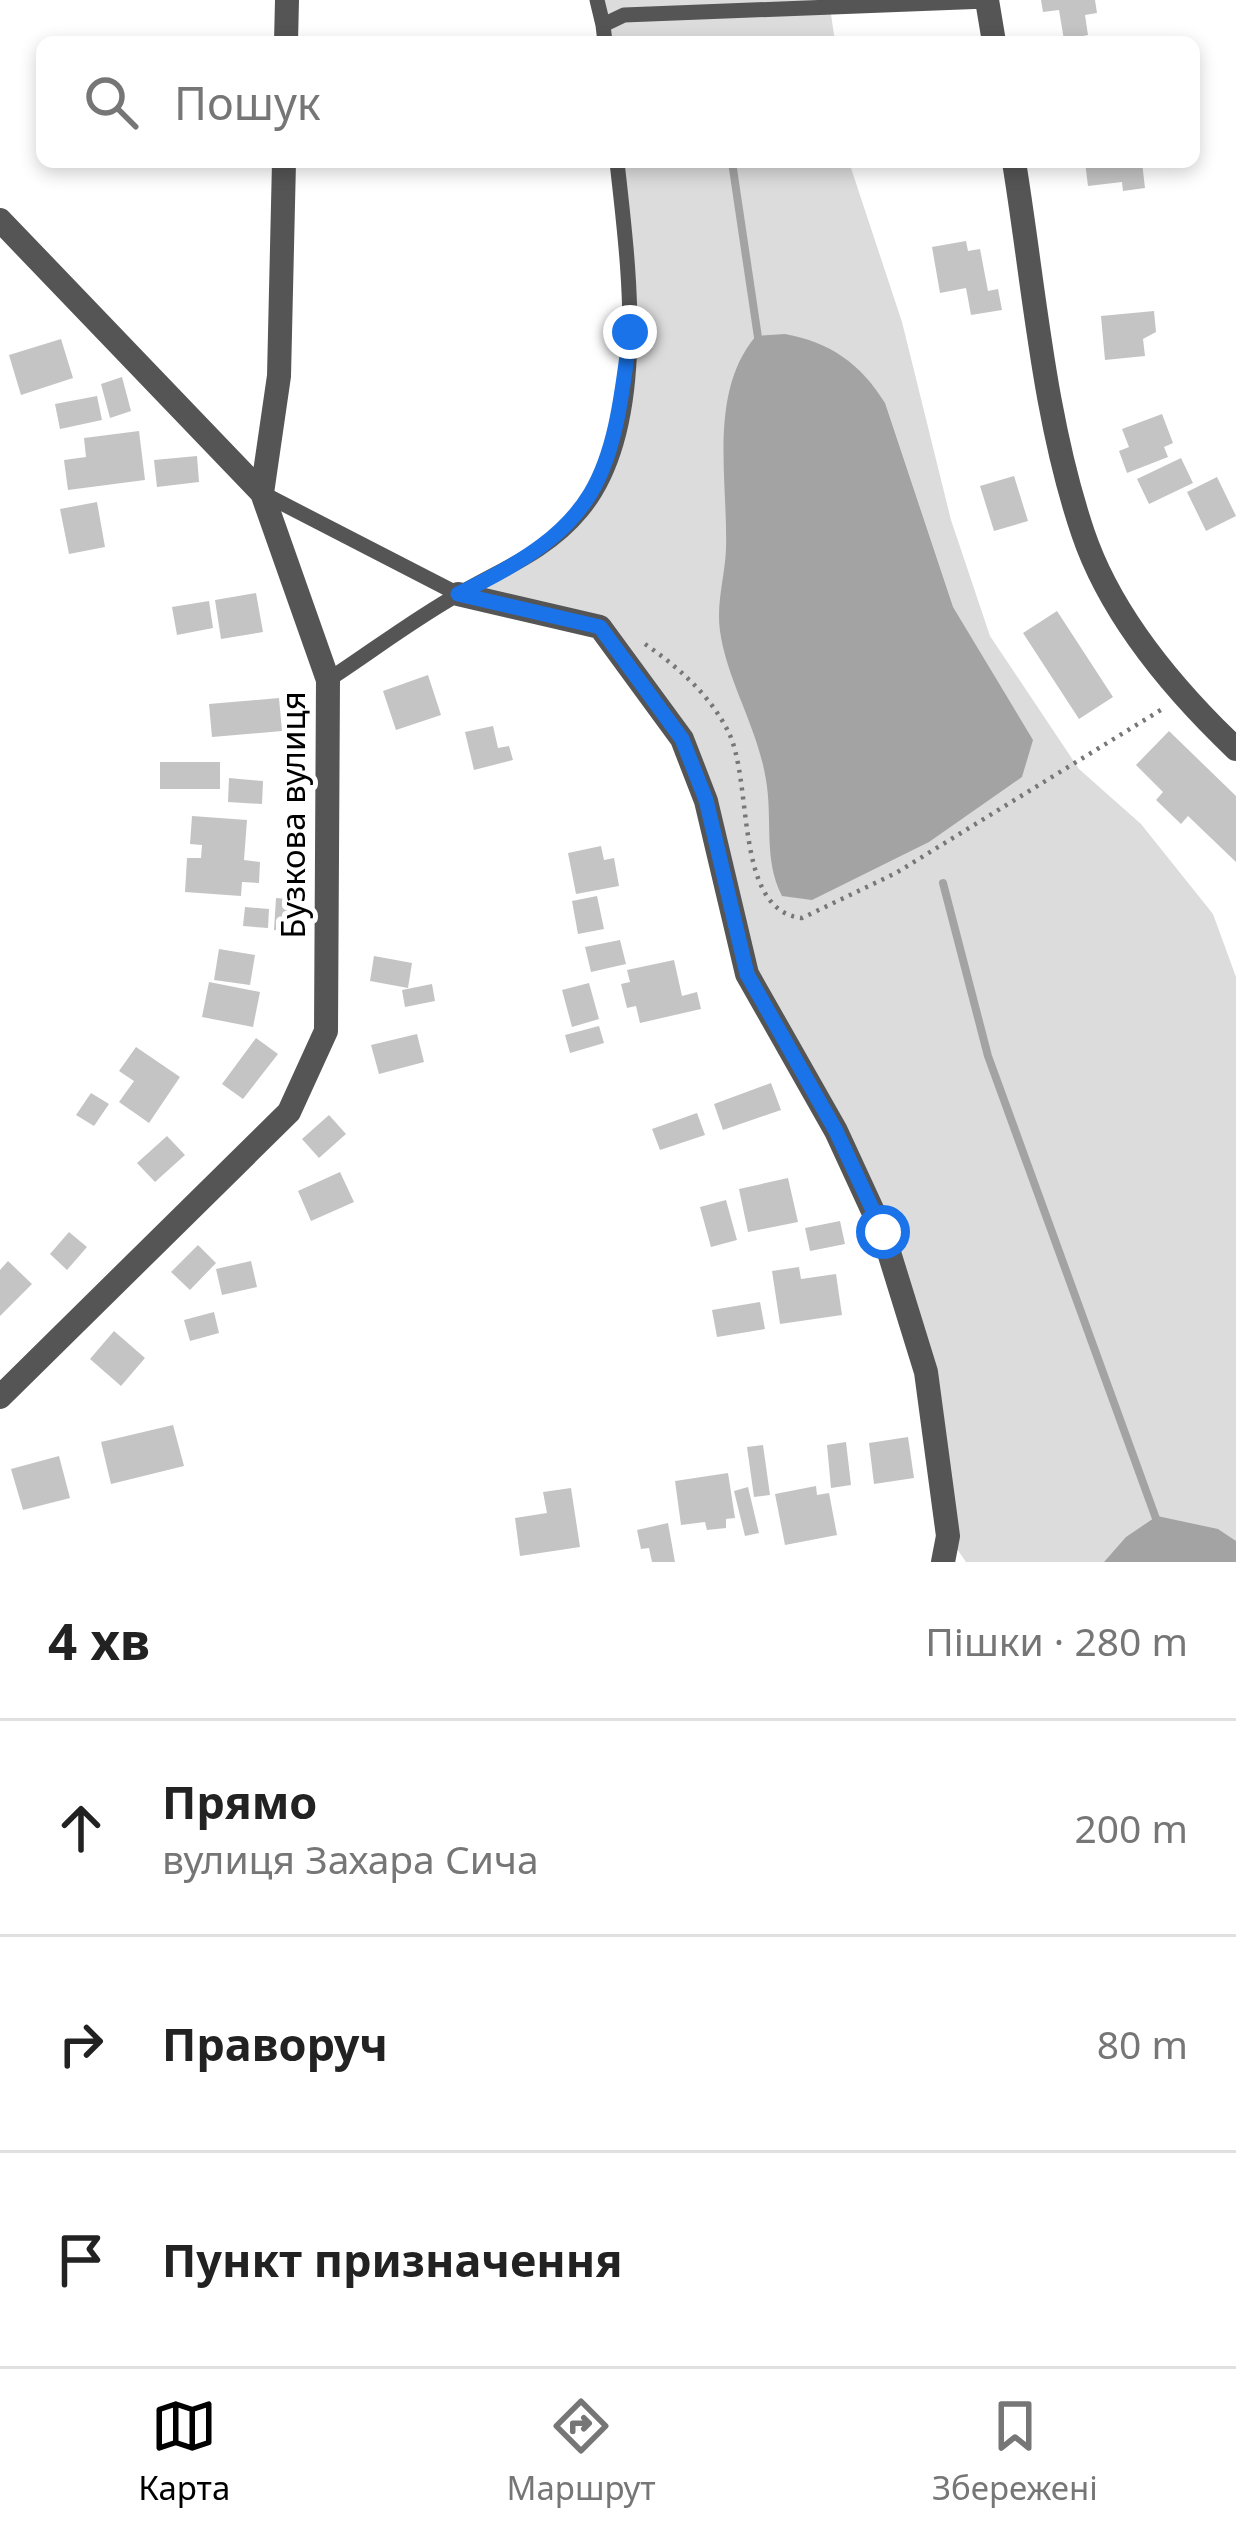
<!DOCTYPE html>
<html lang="uk">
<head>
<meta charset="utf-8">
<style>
  :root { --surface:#fff; --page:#f2f2f2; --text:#222; --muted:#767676; --line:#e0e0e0; --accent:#000 }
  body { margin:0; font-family:"Noto Sans",sans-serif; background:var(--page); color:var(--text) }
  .stop { position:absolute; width:36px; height:36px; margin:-27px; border:9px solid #1a73e8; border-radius:50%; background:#fff }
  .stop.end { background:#1a73e8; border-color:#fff; box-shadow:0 3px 12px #0008 }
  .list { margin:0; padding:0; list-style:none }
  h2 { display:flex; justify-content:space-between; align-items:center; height:156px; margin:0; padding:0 48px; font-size:51px }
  h2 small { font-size:39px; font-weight:400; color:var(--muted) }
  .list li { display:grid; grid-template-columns:78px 1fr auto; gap:36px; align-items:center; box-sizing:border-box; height:216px; padding:0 48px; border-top:3px solid var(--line) }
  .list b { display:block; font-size:45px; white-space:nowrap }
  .list p { margin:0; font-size:39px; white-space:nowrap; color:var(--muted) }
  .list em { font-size:39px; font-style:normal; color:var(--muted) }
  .icon { flex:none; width:66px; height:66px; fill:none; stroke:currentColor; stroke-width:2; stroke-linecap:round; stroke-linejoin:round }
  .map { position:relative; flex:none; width:1236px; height:1562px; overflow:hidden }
  .search { position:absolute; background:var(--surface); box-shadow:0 6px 18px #0003; left:36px; right:36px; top:36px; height:132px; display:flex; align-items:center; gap:30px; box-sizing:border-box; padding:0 42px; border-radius:18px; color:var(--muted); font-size:45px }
  .sheet { height:804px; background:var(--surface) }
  nav { display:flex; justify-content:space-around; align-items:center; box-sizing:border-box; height:168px; border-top:3px solid var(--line); background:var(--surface); font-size:33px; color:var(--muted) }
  nav a { display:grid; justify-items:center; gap:6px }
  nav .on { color:var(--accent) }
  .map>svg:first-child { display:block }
</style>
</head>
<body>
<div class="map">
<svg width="1236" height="1562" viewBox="0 0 1236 1562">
  <rect width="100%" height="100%" fill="#fff"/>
  <path fill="#dcdcdc" d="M 597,0 L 987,0 L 830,7 L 835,42 L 605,42 Z
    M 617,162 L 849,162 L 902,322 L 951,520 L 990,636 L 1079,769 L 1141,824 L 1213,914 L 1236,977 L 1236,1562 L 966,1562 L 948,1536 L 902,1284 L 747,974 L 706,800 L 600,627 L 458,594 C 501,573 549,549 580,512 C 649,433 625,259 617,162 Z"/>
  <path fill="#a3a3a3" d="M 785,334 C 830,342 861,364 885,403 L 953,607 L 1033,740 L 1022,777 L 929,842 L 812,900 L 782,896 C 763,859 773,820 766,780 C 758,728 727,681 720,631 C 716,603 725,576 726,549 C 728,480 708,392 756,336 Z
    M 1157,1516 L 1218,1529 L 1236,1541 L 1236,1562 L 1104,1562 L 1126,1537 Z"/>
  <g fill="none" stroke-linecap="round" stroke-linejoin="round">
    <path stroke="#a3a3a3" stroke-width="8" d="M 732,162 L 759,344
      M 943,883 L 988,1056 L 1158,1524"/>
  </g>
  <path fill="#c4c4c4" d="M 1041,0 L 1095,0 L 1097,13 L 1085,15 L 1088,35 L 1064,40 L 1059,10 L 1043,12 Z
    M 1085,162 L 1142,162 L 1145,188 L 1123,191 L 1122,182 L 1088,186 Z
    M 966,241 L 968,251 L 980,249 L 988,291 L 998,289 L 1002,310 L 971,315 L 966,288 L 940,293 L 932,247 Z
    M 1154,311 L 1156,332 L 1143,339 L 1145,356 L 1105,360 L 1101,316 Z
    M 61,339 L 73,378 L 21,395 L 9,355 Z
    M 122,377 L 131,411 L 110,418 L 101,384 Z
    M 97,396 L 102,420 L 60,429 L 55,404 Z
    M 1162,414 L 1173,443 L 1164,447 L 1168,457 L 1127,473 L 1119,451 L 1129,447 L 1122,429 Z
    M 139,431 L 145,480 L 68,490 L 64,460 L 86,457 L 84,438 Z
    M 197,456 L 199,482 L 157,487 L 154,460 Z
    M 1181,458 L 1193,483 L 1149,504 L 1137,479 Z
    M 1014,476 L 1028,521 L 994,531 L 980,486 Z
    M 1217,477 L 1236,516 L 1206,531 L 1187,492 Z
    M 97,502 L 105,547 L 69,554 L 60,509 Z
    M 256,593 L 263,632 L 221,639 L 215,600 Z
    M 209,601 L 213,628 L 177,635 L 172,607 Z
    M 1057,611 L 1113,697 L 1079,719 L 1023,633 Z
    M 428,675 L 441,715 L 396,730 L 383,691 Z
    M 279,698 L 282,731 L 212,737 L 209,704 Z
    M 493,726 L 498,748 L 509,746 L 513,760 L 474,770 L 465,732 Z
    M 1169,731 L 1236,796 L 1236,862 L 1188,816 L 1181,824 L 1156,800 L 1163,792 L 1136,765 Z
    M 160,762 L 220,762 L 220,789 L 160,789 Z
    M 229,778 L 263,781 L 262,804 L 228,802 Z
    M 192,816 L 247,820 L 244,860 L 260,862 L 259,883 L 242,882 L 241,896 L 185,892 L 187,858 L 201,858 L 202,845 L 190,844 Z
    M 601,846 L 604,860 L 614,858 L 619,886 L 576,894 L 568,853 Z
    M 597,896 L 604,929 L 578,934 L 572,901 Z
    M 276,898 L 304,900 L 302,931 L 274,930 Z
    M 245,907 L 269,909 L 268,928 L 243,926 Z
    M 620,940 L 626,964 L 591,972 L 585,947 Z
    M 219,949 L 255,955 L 250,985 L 214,980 Z
    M 374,956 L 412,963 L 408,988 L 370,981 Z
    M 674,960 L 682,996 L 697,992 L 701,1009 L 640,1023 L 636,1006 L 627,1008 L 621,984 L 630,982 L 627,970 Z
    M 209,982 L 260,992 L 253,1027 L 202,1017 Z
    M 589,983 L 599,1019 L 572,1027 L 562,990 Z
    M 432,984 L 435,1001 L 405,1007 L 402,990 Z
    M 599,1026 L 604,1043 L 570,1053 L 565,1035 Z
    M 417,1034 L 424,1062 L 379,1074 L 371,1045 Z
    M 256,1038 L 278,1054 L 243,1099 L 222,1084 Z
    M 136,1047 L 180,1077 L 149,1123 L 119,1102 L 134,1081 L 119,1071 Z
    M 771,1083 L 781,1110 L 723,1130 L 714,1104 Z
    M 91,1093 L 109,1104 L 94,1126 L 76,1115 Z
    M 697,1113 L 705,1135 L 660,1150 L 652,1129 Z
    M 329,1115 L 346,1134 L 319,1158 L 302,1139 Z
    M 167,1136 L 185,1155 L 155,1182 L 137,1163 Z
    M 340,1172 L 354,1202 L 311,1221 L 298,1191 Z
    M 788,1178 L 798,1222 L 748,1232 L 739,1189 Z
    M 726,1200 L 737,1240 L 711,1247 L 700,1207 Z
    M 840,1221 L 845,1244 L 810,1251 L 805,1228 Z
    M 69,1232 L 87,1247 L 67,1270 L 50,1254 Z
    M 198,1245 L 216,1263 L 190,1290 L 171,1272 Z
    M 8,1261 L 32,1284 L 0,1316 L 0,1270 Z
    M 251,1261 L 257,1287 L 222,1295 L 216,1269 Z
    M 799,1267 L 801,1279 L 836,1274 L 842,1315 L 780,1324 L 772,1271 Z
    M 760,1302 L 765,1329 L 717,1337 L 712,1310 Z
    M 214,1312 L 219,1333 L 190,1341 L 184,1320 Z
    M 114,1331 L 145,1358 L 121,1386 L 90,1359 Z
    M 173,1425 L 184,1466 L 111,1484 L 101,1442 Z
    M 908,1437 L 914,1478 L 874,1484 L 869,1443 Z
    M 846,1442 L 851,1485 L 831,1488 L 827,1445 Z
    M 763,1445 L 770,1495 L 754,1497 L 747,1447 Z
    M 59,1456 L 70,1498 L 23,1510 L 11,1469 Z
    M 728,1473 L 735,1518 L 726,1519 L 726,1528 L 707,1530 L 705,1522 L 681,1525 L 675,1481 Z
    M 816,1486 L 817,1495 L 829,1493 L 837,1535 L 785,1545 L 775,1494 Z
    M 748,1487 L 759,1533 L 745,1536 L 734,1491 Z
    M 571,1488 L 580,1547 L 520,1556 L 515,1518 L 547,1513 L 543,1492 Z
    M 668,1523 L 675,1562 L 652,1562 L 649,1548 L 641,1549 L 637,1530 Z"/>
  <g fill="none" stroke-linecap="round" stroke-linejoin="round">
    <path stroke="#777" stroke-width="4.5" stroke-dasharray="3 6" stroke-linecap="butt" d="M 645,644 C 678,667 709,694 728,731 C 754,782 733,911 802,918 L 896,873 L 1164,708"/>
    <path stroke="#555" stroke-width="15" d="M 597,0 L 603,25
      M 605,42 L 603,25 L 624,15 L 987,1
      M 262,493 L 458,594
      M 328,680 C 371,652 414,619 459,594 C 502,569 548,552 581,512 C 652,428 628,263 617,162"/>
    <path stroke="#555" stroke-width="24" d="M 987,0 L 994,42
      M 286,42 L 287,0
      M 1014,162 C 1034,284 1043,415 1083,533 C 1111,616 1173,689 1236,749
      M 0,220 L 262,493 L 328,680 L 326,1031 L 289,1112 L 0,1397
      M 262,493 L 279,376 L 284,162
      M 458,594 L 600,627 L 682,739 L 706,801 L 747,974 L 836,1131 L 883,1233 L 926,1372 L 948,1536 L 943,1562"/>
  </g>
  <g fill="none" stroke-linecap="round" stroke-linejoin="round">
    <path stroke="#1a73e8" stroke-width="15" d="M 630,332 C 612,481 600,526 458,594 L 600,627 L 682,739 L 706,800 L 747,974 L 836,1131 L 883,1232"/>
  </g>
  <g text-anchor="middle" stroke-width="10" stroke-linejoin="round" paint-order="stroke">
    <g font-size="33" fill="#000" stroke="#fff">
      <text transform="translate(293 815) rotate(-90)" y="12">Бузкова вулиця</text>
    </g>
  </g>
</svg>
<div class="stop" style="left:883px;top:1232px"></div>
<div class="stop end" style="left:630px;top:332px"></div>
<div class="search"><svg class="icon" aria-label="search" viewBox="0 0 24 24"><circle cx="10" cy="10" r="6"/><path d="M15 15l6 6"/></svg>Пошук</div>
</div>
<section class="sheet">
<h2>4 хв<small>Пішки · 280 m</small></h2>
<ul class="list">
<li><svg class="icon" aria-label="ahead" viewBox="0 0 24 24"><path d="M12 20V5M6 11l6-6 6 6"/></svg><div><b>Прямо</b><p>вулиця Захара Сича</p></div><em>200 m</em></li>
<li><svg class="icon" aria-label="right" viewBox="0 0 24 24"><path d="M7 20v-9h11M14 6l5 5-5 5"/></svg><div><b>Праворуч</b></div><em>80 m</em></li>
<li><svg class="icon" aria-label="arrive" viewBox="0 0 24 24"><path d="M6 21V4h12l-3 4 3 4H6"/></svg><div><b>Пункт призначення</b></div></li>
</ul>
</section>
<nav>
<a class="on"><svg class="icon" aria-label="map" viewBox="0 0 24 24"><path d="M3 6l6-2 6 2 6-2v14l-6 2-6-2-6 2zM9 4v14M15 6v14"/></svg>Карта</a>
<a><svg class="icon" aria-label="directions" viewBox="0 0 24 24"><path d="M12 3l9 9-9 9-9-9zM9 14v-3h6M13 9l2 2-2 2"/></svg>Маршрут</a>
<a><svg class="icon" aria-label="saved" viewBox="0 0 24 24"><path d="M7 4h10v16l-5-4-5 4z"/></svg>Збережені</a>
</nav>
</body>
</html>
